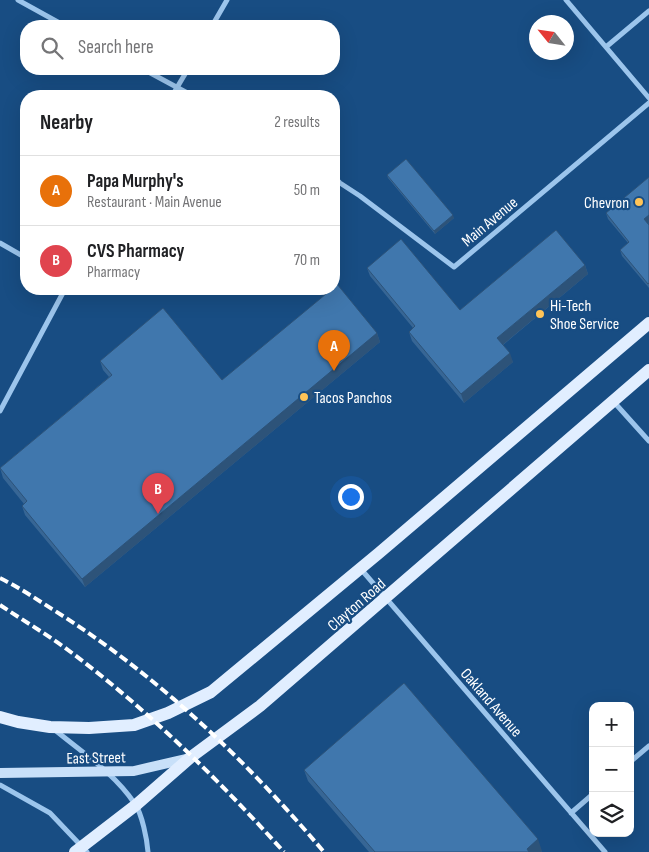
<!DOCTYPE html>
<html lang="en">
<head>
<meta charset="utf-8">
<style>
  :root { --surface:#fff; --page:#f2f2f2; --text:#202124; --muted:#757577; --line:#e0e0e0; --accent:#d93025 }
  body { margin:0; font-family:"Sofia Sans Condensed",sans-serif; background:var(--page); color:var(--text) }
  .controls { position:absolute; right:15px; bottom:15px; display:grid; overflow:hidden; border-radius:10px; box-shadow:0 5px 20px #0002 }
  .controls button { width:45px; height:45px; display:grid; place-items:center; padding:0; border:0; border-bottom:1px solid var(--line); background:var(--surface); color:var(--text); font:25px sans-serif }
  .compass { position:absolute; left:529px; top:15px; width:45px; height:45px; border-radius:50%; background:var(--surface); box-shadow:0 5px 20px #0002; rotate:300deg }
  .you { position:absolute; left:350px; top:496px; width:18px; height:18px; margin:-12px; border:4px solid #fff; border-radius:50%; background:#1a73e8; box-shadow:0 0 0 8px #1a73e833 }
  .badge { display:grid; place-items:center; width:32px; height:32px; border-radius:50%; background:var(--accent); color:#fff; font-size:16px; font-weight:700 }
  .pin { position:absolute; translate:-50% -41px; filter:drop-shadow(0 1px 2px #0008) }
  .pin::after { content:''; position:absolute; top:26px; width:18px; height:15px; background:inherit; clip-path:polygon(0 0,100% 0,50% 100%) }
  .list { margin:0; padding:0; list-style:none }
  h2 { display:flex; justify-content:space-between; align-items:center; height:65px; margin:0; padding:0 20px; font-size:21px }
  h2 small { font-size:16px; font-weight:400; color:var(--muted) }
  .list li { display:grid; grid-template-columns:32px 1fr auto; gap:15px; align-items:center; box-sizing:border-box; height:70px; padding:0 20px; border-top:1px solid var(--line) }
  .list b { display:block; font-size:19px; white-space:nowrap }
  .list p { margin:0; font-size:16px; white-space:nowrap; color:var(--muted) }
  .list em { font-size:16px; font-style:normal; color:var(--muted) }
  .icon { flex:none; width:28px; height:28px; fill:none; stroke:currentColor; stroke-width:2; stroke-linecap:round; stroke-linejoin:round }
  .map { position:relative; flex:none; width:649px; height:852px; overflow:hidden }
  .search { position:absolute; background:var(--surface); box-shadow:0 5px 20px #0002; left:20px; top:20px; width:320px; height:55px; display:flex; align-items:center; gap:12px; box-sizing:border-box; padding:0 18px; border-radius:20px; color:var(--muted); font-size:19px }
  .panel { position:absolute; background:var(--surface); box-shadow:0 5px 20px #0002; left:20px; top:90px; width:320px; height:205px; border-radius:20px }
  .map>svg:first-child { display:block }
</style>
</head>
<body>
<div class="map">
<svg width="649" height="852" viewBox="0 0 649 852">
  <rect width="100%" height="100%" fill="#184d83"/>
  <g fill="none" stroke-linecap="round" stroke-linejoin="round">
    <path stroke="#9cc5ec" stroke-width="5" d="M 18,0 L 65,26
      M 566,0 L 649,98
      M 212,26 L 227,0
      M 606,47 L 649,11
      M 143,69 L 193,96
      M 172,96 L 188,69
      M 334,177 L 340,183 L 360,196 L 454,267 L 649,103
      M 0,243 L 26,258
      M 613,401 L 649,441
      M 0,411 L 65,289
      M 360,568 L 605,852
      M 55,730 C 83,753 114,773 135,804 C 142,814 147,839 148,852
      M 630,762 L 649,746
      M 0,785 L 50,813 L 87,852
      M 571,813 L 593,794"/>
    <path stroke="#c8e0f9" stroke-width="10" d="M 0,773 L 134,771 L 190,758"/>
    <path stroke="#e1eeff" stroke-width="12" d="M 0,717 L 18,722 L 50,727 L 89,728 L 134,725 L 168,713 L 211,692 L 379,553 L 649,323
      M 75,852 L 136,805 L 191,757 L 260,706 L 649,370"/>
    <path stroke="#fff" stroke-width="4" stroke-dasharray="9 4" stroke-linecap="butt" d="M 0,578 C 18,587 35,598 52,609 C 156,674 245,759 324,852
      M 0,605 C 21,619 43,632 64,647 C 145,707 216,777 284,852"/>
  </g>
  <path fill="#376695" d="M 387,175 L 454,218 L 435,234 L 388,178 Z
    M 606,213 L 649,223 L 648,224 L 649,225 L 649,288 L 622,256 L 620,250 L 628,243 L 608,219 Z
    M 585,265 L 588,274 L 503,345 L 513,362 L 464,403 L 412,341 L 409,332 L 413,328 L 370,276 L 367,268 L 460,310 Z
    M 377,333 L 380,342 L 85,587 L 25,515 L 22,506 L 24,504 L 3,478 L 0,468 L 109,377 L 103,370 L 100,361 L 222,380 Z
    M 304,770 L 542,851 L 541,852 L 369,852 L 308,781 Z"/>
  <path fill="#2d5379" d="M 453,215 L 454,218 L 435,234 L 434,231 Z
    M 649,215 L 649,223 L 646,225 L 644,219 Z
    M 585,265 L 588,274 L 500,347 L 497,338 Z
    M 377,333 L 380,342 L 85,587 L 82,579 Z
    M 510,353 L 513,362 L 464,403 L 461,394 Z
    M 538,839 L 542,851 L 541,852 L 528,852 L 527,849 Z"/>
  <path fill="#4077ad" stroke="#2d5379" d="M 406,159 L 453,215 L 434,231 L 387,175 Z
    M 649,177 L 649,215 L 644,219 L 649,225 L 649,283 L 648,284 L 620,250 L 629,242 L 606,213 Z
    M 556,230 L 585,265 L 497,338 L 510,353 L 461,394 L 409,332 L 415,326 L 367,268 L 401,239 L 460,310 Z
    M 337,284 L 377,333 L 82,579 L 22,506 L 27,501 L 0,468 L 112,375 L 100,361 L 163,308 L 222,380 L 332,289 L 334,289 L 334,287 Z
    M 404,683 L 538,839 L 527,849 L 529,852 L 375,852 L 304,770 Z"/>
  <g fill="#ffc457" stroke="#184d83" stroke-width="2">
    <circle cx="639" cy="202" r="5"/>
    <circle cx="540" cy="314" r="5"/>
    <circle cx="304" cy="397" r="5"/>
  </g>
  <g text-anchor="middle" stroke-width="4.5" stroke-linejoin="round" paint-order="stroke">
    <g font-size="16" fill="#fff" stroke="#184d83" text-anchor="start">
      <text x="629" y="208" text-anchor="end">Chevron</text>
      <text x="550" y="311">Hi-Tech<tspan x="550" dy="18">Shoe Service</tspan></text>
      <text x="314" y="403">Tacos Panchos</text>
    </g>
    <g font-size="16" fill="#fff" stroke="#184d83">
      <text transform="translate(489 221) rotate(-40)" y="6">Main Avenue</text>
      <text transform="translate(356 604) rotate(-41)" y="6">Clayton Road</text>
      <text transform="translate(492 702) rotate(49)" y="6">Oakland Avenue</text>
      <text transform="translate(96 757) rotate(-1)" y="6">East Street</text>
    </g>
  </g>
</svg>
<div class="controls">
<button>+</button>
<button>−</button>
<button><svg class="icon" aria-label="layers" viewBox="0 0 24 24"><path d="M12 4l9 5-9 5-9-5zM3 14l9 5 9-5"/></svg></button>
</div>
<svg class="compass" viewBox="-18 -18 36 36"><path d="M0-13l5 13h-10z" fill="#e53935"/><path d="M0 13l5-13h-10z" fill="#757577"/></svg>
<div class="you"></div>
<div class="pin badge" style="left:334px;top:371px;background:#e8710a">A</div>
<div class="pin badge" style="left:158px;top:514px;background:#e0444e">B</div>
<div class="search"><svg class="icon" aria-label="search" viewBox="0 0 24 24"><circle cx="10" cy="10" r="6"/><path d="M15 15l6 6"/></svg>Search here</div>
<section class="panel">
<h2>Nearby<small>2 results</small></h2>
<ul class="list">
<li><span class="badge" style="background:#e8710a">A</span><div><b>Papa Murphy's</b><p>Restaurant · Main Avenue</p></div><em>50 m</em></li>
<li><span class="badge" style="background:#e0444e">B</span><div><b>CVS Pharmacy</b><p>Pharmacy</p></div><em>70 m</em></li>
</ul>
</section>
</div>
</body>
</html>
